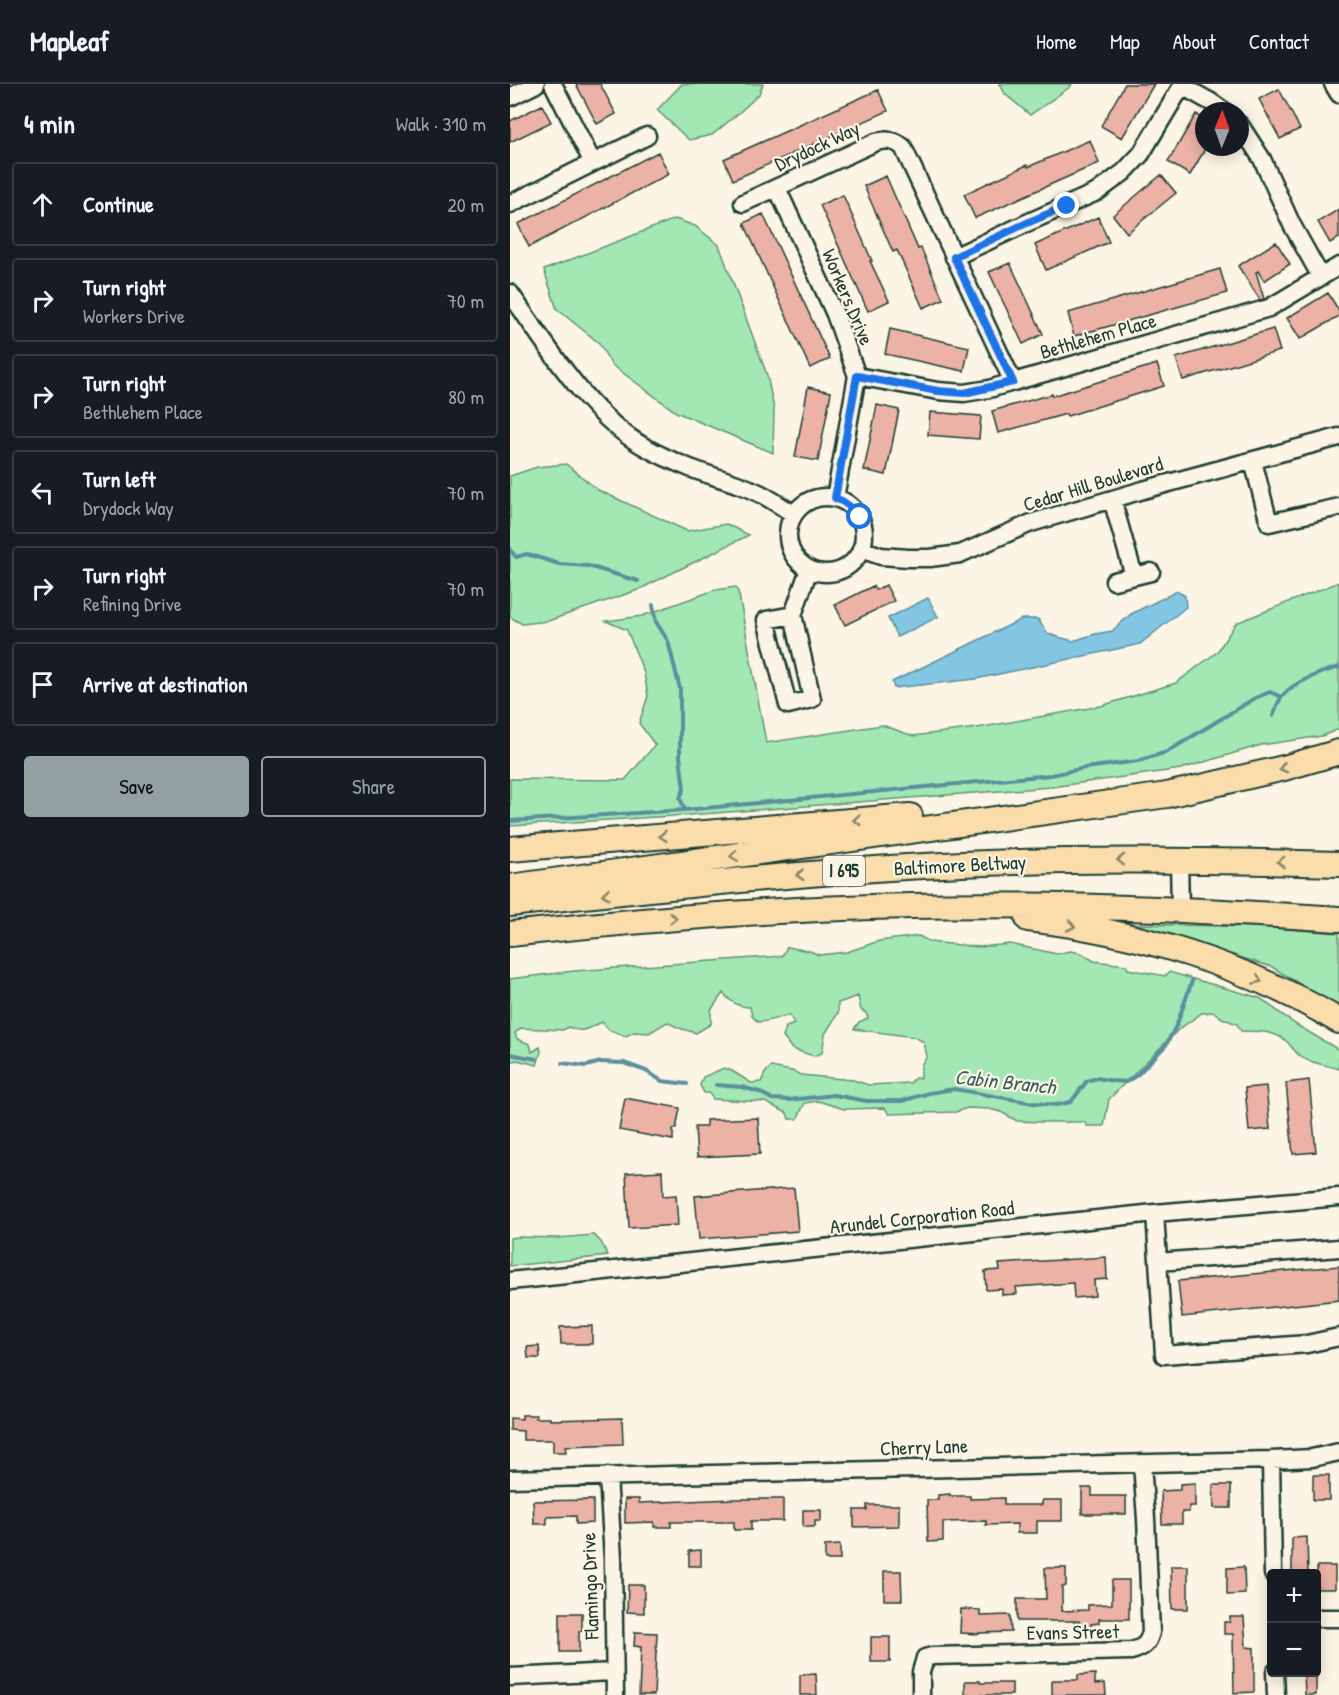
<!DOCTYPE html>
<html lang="en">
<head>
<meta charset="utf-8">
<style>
  :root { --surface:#171b24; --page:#242831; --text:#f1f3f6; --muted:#9ea1a6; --line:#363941; --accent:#92a19f }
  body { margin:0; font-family:"Patrick Hand",sans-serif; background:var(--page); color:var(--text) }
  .controls { position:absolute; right:18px; bottom:18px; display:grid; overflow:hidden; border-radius:6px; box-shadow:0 3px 15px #0003 }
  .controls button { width:54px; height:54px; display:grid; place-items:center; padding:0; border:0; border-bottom:2px solid var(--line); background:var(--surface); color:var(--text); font:30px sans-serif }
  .compass { position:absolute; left:685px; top:18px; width:54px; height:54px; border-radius:50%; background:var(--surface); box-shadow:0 3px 15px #0003; rotate:1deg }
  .stop { position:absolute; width:18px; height:18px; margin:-14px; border:4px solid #1a73e8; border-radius:50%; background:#fff }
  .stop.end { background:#1a73e8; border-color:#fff; box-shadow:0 2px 6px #0008 }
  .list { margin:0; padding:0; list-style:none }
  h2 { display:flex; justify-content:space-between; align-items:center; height:78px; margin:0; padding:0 24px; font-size:26px }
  h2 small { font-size:20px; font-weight:400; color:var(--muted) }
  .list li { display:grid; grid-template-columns:39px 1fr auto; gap:18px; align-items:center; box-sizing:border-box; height:84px; margin:0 12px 12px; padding:0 12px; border:2px solid var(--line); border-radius:6px }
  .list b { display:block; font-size:22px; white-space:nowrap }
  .list p { margin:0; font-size:20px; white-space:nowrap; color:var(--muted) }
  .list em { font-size:20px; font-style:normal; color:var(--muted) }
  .actions { display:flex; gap:12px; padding:18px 24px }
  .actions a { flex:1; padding:14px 0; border:2px solid var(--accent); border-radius:6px; text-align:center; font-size:21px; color:var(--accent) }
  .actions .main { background:var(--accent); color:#111 }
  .icon { flex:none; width:33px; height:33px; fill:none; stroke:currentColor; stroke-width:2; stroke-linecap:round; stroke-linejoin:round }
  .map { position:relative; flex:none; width:829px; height:1611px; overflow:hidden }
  header { display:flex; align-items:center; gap:36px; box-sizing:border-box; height:84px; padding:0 30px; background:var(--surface); border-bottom:2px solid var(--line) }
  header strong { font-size:28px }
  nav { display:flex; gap:33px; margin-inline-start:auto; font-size:21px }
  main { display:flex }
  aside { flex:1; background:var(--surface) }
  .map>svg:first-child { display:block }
</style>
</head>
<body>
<header>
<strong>Mapleaf</strong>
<nav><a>Home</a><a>Map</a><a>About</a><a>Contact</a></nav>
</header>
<main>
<aside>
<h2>4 min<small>Walk · 310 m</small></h2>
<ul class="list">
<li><svg class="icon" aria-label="ahead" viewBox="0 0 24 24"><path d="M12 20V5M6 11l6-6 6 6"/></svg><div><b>Continue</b></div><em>20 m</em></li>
<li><svg class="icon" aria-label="right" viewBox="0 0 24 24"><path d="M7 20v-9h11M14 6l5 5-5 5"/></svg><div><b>Turn right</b><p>Workers Drive</p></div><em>70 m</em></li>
<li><svg class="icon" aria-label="right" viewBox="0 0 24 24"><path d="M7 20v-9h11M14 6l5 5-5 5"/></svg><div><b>Turn right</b><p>Bethlehem Place</p></div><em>80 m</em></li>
<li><svg class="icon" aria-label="left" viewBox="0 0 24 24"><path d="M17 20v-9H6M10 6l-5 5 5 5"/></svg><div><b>Turn left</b><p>Drydock Way</p></div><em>70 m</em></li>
<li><svg class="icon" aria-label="right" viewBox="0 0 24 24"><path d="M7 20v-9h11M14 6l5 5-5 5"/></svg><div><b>Turn right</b><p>Refining Drive</p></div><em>70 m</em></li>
<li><svg class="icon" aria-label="arrive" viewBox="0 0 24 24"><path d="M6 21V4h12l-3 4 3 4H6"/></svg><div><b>Arrive at destination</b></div></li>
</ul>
<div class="actions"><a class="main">Save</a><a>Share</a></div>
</aside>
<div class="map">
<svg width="829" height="1611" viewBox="0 0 829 1611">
  <rect width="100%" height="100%" fill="#fcf5e5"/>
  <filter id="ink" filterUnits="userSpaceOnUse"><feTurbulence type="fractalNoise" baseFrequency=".0167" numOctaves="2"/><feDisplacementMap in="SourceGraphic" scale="12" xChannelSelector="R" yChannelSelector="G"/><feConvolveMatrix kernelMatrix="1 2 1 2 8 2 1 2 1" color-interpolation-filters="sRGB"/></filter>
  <g filter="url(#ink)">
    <path fill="#a3e8b4" stroke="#619274" stroke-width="1.5" d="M 172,0 L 253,0 L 249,10 L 230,28 L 202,51 L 179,56 L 147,26 Z
      M 490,0 L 562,0 L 560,3 L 520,31 L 495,10 Z
      M 165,135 L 185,142 L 209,161 L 257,291 L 264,325 L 263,369 L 166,328 L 101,280 L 89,259 L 47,225 L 34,186 Z
      M 56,380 L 88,406 L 177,447 L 216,440 L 239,451 L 128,506 L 38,537 L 12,540 L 0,533 L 0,392 L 27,383 Z
      M 829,498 L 829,645 L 812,652 L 751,661 L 671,685 L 541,703 L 179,731 L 0,742 L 0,695 L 115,696 L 145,661 L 129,639 L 138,612 L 134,589 L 117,546 L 96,537 L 132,532 L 205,506 L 226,503 L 229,511 L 256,659 L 372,641 L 403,652 L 467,644 L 591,622 L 666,599 L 707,568 L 726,539 Z
      M 628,840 L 748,843 L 829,849 L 829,924 L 762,883 L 628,842 Z
      M 409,852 L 420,858 L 470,863 L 500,860 L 547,870 L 560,867 L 571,869 L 584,877 L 616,881 L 618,885 L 655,892 L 659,888 L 750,914 L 785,940 L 829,966 L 829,985 C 817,981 804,980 793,974 C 785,969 782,962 776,957 C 764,946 746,948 731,947 L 727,940 L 712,934 L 704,928 L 692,929 L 668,946 L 599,1015 L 594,1042 L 577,1042 L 574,1038 L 532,1038 L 507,1037 L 491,1028 L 479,1025 L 457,1024 L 446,1028 L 379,1030 L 375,1024 L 334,1025 L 308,1017 L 295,1019 L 287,1035 L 279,1035 L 277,1029 L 255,1018 L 203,1015 L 199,1009 L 194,1009 L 190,1001 L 193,993 L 214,984 L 222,987 L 241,999 L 251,998 L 255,989 L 261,983 L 282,987 L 291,991 L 343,996 L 359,1001 L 400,999 L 405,994 L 411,994 L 411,981 L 417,973 L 414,958 L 404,953 L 344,945 L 349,938 L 358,934 L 356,929 L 351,926 L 348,912 L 328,919 L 328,929 L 315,950 L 312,969 L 304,972 L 282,965 L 273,953 L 276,943 L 284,940 L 280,931 C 268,933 260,938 248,938 L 242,932 L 240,923 C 228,923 221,918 213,909 L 201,926 L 201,940 L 186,949 L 169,944 L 157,938 L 139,949 L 124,948 L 116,952 L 99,946 L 92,938 C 79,944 72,950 58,943 L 53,946 L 11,944 L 5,949 L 7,955 L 20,960 L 22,968 L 30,963 L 31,968 L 27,981 L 7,976 L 0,978 L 0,895 L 64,887 L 272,872 L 277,863 L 300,867 L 309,871 L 337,868 L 369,857 Z
      M 84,1151 L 91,1158 L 98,1172 L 0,1182 L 0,1154 L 9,1153 L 48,1154 Z"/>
    <path fill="#83c6e4" stroke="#5b8f9e" stroke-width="1.5" d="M 667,507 L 675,512 L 676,523 L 630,560 L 466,595 L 384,604 L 382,598 L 512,535 L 528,535 L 538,550 L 563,557 L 585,550 L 602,547 L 621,530 Z
      M 418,514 L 428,533 L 387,553 L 378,534 Z"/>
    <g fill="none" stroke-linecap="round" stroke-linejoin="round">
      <path stroke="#5b8f9e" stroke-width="4" d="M 0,466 L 6,473 L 17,470 L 49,480 L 78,482 L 128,497
        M 143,521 L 146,538 L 158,557 L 170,605 L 170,673 L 174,705 L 170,714 L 175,726
        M 763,632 C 765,626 767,620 771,614 C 781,599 812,588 829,583
        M 0,737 L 175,726 L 541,691 L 575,684 L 628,677 L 657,668 L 745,614 L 760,608 L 772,613
        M 0,970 L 26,975
        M 52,979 L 76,982 L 91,978 L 114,979 L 136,987 L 152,997 L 177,1000
        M 206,1001 L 232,1003 L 249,1008 L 262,1015 L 279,1016 L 324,1011 L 357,1017 L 392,1017 L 419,1009 L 444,1005 L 523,1019 L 546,1021 L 561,1018 L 577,997 L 587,994 L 603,997 L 616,998 L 627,991 L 656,961 L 667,940 L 682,897"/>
    </g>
    <path fill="#ecb2a5" stroke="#1f3d34" stroke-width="1.5" d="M 66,0 L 90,0 L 106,30 L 87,40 Z
      M 615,0 L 644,0 L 612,54 L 591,42 Z
      M 769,5 L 790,45 L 770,55 L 749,15 Z
      M 368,6 L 378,27 L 223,96 L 214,75 Z
      M 32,21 L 41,38 L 0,58 L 0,37 Z
      M 686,30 L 694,35 L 694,67 L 680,91 L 658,78 Z
      M 580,56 L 589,79 L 465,134 L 454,110 L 517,81 L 518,83 Z
      M 148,68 L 159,90 L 19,163 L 8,140 Z
      M 651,91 L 666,109 L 617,149 L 603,131 Z
      M 376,92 L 408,165 L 411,164 L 433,215 L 413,224 L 387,166 L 383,168 L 354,102 Z
      M 333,111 L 362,177 L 360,177 L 379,217 L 358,227 L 310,121 Z
      M 829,125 L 829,154 L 820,159 L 808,138 Z
      M 253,130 L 320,275 L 300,284 L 234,139 Z
      M 588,133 L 599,158 L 536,186 L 525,161 Z
      M 766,158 L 780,180 L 754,197 L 748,187 L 746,188 L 754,215 L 750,216 L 728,182 Z
      M 500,179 L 533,250 L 513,260 L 479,188 Z
      M 710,185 L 717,209 L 564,252 L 558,229 Z
      M 818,209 L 829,227 L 829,232 L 790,255 L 777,234 Z
      M 380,245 L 459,263 L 454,287 L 375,270 Z
      M 763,245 L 770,267 L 673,296 L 666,274 Z
      M 647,280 L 654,302 L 557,332 L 556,330 L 488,349 L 482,327 L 542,310 L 542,312 Z
      M 298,303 L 321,308 L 308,377 L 285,373 Z
      M 367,321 L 389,326 L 376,391 L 354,386 Z
      M 420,328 L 471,332 L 469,355 L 418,351 Z
      M 376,501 L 384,517 L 335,541 L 325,521 L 363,502 L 366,506 Z
      M 799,996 L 806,1068 L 783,1070 L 776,999 Z
      M 756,1002 L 760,1045 L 739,1047 L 735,1004 Z
      M 115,1014 L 170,1024 L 166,1045 L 163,1045 L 163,1056 L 109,1046 Z
      M 248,1034 L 250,1070 L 187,1073 L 185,1043 L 196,1043 L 196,1036 Z
      M 152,1087 L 153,1112 L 166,1111 L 168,1141 L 119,1144 L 116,1089 Z
      M 284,1104 L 288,1147 L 189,1155 L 185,1112 Z
      M 596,1173 L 597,1195 L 584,1196 L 585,1212 L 564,1214 L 563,1199 L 506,1203 L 507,1210 L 492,1211 L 492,1205 L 476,1206 L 475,1187 L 490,1186 L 489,1180 Z
      M 829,1182 L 829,1216 L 672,1233 L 668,1197 Z
      M 82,1242 L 82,1260 L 51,1260 L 50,1243 Z
      M 29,1262 L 30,1274 L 18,1274 L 17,1263 Z
      M 12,1331 L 26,1331 L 26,1334 L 40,1334 L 40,1336 L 112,1334 L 113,1360 L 55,1362 L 56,1368 L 43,1368 L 43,1356 L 13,1356 L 13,1347 L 0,1346 L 0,1334 L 12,1335 Z
      M 803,1391 L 819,1391 L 819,1416 L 803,1416 Z
      M 685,1399 L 685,1422 L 679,1422 L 679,1428 L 672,1428 L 672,1440 L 652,1440 L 651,1407 L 670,1406 L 670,1400 Z
      M 703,1401 L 721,1401 L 721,1424 L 704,1424 Z
      M 572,1404 L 582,1404 L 582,1412 L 616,1412 L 616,1430 L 572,1430 Z
      M 440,1410 L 440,1412 L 460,1412 L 460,1415 L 494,1414 L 494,1421 L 532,1421 L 532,1416 L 552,1416 L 552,1437 L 527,1437 L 527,1449 L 507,1449 L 507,1440 L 476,1441 L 476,1437 L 433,1438 L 433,1457 L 418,1458 L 417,1416 L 428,1416 L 428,1411 Z
      M 115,1415 L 129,1415 L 129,1419 L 224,1415 L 273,1415 L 273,1437 L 241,1437 L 241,1446 L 224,1446 L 224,1438 L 161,1438 L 161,1443 L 144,1443 L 144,1438 L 115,1439 Z
      M 83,1416 L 83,1439 L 66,1440 L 66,1432 L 37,1433 L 37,1440 L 24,1440 L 23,1417 Z
      M 357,1421 L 389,1421 L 389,1442 L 344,1443 L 344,1426 L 357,1426 Z
      M 293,1426 L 311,1426 L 311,1437 L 305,1437 L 305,1443 L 293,1443 Z
      M 797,1453 L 798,1490 L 782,1490 L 782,1454 Z
      M 330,1461 L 330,1476 L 315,1476 L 315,1462 Z
      M 191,1466 L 191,1482 L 179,1482 L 179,1467 Z
      M 661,1482 L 678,1482 L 678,1525 L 662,1525 Z
      M 807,1482 L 825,1482 L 825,1505 L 807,1505 Z
      M 734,1483 L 735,1510 L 717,1511 L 717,1484 Z
      M 535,1484 L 556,1484 L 556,1502 L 552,1503 L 552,1527 L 578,1526 L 578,1521 L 602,1520 L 602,1496 L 619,1496 L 619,1535 L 589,1535 L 589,1539 L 581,1540 L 581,1545 L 569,1545 L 569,1537 L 507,1537 L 507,1515 L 536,1515 Z
      M 374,1487 L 391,1487 L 392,1516 L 374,1516 Z
      M 118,1501 L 134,1501 L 134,1529 L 117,1528 Z
      M 451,1525 L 470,1526 L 470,1532 L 500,1531 L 501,1548 L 469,1549 L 469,1550 L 450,1549 Z
      M 50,1529 L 72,1529 L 72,1547 L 69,1547 L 69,1568 L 50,1568 Z
      M 720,1533 L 734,1533 L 736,1563 L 744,1564 L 744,1608 L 724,1609 L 723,1550 L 714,1550 L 714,1538 L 720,1538 Z
      M 125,1548 L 147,1549 L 144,1611 L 129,1611 L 131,1563 L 124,1562 Z
      M 361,1553 L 380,1553 L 380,1578 L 361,1578 Z
      M 794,1588 L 806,1588 L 806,1611 L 795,1611 Z
      M 306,1590 L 307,1611 L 290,1611 L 290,1591 Z
      M 585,1590 L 585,1600 L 595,1599 L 596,1611 L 542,1611 L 542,1596 L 568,1596 L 568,1591 Z
      M 455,1597 L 470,1597 L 470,1599 L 502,1599 L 502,1611 L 455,1611 Z"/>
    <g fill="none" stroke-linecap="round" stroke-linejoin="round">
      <defs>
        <path id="minor" d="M 43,0 L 83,79
          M 823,0 L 829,10
          M 672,2 L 701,18 L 714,27
          M 0,13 L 26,0
          M 730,41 L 752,75 L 782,141 L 811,193
          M 267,104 L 325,230 L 347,292 L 325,414
          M 233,119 L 366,58 C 377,55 385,56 393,63 L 503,298
          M 0,120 L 137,52
          M 444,173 L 519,138 L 587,108 L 614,88 L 631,70 L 673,0
          M 0,209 C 36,260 80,333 135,363 C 149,371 165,378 180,384 C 203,393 227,398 249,409 C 261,415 272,423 284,430
          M 347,292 L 428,307 L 454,309 L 479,305 L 759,224 L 829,182
          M 743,377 L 759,439 L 829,423
          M278 451a38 38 0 1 1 76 0a38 38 0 1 1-76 0Z
          M 602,415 L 624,492
          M 351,465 L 371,472 L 398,474 L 420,474 L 450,470 L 521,439 L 633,406 L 829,353
          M 604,497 L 641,488
          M 283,531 L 256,536 L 278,621 L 302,615 L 283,531 L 299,485
          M 669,776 L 670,825
          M 645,1129 L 654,1271 L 797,1260 L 829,1253
          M 648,1178 L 829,1164
          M 0,1197 L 645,1129 L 829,1113
          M 761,1376 L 763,1490
          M 98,1392 L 103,1475 L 105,1611
          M 0,1395 L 761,1376 L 802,1374 L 829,1368
          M 806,1534 L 829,1534
          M 765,1588 L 766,1611
          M 0,1593 L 103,1588
          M 411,1611 L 411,1588 L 415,1574 L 422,1572 L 621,1567 C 633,1564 638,1560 641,1548 L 636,1435 L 632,1379"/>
        <path id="highway" d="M 0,765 L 400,732
          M 0,803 L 657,711 L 774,684 L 829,668
          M 0,820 C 150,804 301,787 452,780 C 578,774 703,776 829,780
          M 518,835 C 625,847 736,881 829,937
          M 0,850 C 111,838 223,828 335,824 C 499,817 665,824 829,835"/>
      </defs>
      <use href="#minor" stroke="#1f3d34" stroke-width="21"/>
      <use href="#highway" stroke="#1f3d34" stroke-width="28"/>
      <use href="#minor" stroke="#fcf5e5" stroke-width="16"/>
      <use href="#highway" stroke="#faddab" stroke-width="24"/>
    </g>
    <defs><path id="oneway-chevron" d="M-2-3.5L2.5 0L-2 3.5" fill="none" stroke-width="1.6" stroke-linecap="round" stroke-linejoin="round" transform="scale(1.5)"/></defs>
    <g stroke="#82856a">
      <use href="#oneway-chevron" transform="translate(773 684) rotate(165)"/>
      <use href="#oneway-chevron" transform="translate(347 736) rotate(175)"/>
      <use href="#oneway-chevron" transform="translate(153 752) rotate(175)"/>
      <use href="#oneway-chevron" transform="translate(224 772) rotate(172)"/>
      <use href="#oneway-chevron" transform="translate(611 776) rotate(180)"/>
      <use href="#oneway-chevron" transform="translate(771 778) rotate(-178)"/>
      <use href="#oneway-chevron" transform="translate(290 791) rotate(175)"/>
      <use href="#oneway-chevron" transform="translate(96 810) rotate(174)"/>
      <use href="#oneway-chevron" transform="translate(163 834) rotate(-4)"/>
      <use href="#oneway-chevron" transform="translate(561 842) rotate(10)"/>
      <use href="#oneway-chevron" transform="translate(748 896) rotate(22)"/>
    </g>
  </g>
  <g fill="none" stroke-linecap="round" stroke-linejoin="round" filter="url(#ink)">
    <path stroke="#1a73e8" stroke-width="8" d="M 350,433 C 342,424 336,418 325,414 L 347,292 L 428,307 L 454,309 L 503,298 L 444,173 L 519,138 L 557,122"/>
  </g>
  <g text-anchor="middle" stroke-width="4.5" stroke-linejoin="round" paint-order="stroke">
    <rect fill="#fcf5e5" stroke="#617469" stroke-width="1.5" x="313" y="772" width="42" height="30" rx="4.5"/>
    <g font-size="18" font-weight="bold" fill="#1f3d34">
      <text x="334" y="793">I 695</text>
    </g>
    <g font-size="20" fill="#1f3d34" stroke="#fcf5e5">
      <text transform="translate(307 62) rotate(-25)" y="7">Drydock Way</text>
      <text transform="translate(338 213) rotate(67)" y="7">Workers Drive</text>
      <text transform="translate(588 252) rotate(-16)" y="7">Bethlehem Place</text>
      <text transform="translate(583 400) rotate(-17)" y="7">Cedar Hill Boulevard</text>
      <text transform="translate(450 781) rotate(-3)" y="7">Baltimore Beltway</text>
      <text transform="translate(412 1133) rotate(-6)" y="7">Arundel Corporation Road</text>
      <text transform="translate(414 1363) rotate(-2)" y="7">Cherry Lane</text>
      <text transform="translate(80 1502) rotate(-92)" y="7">Flamingo Drive</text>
      <text transform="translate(563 1548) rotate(-1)" y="7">Evans Street</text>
    </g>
    <g font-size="21" font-style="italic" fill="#385f60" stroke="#fcf5e5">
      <text transform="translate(495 998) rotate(6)" y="7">Cabin Branch</text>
    </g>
  </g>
</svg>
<div class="controls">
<button>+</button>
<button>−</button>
</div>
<svg class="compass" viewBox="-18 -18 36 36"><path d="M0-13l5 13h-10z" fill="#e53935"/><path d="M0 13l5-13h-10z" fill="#9ea1a6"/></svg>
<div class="stop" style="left:350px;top:433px"></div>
<div class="stop end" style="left:557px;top:122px"></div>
</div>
</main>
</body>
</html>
